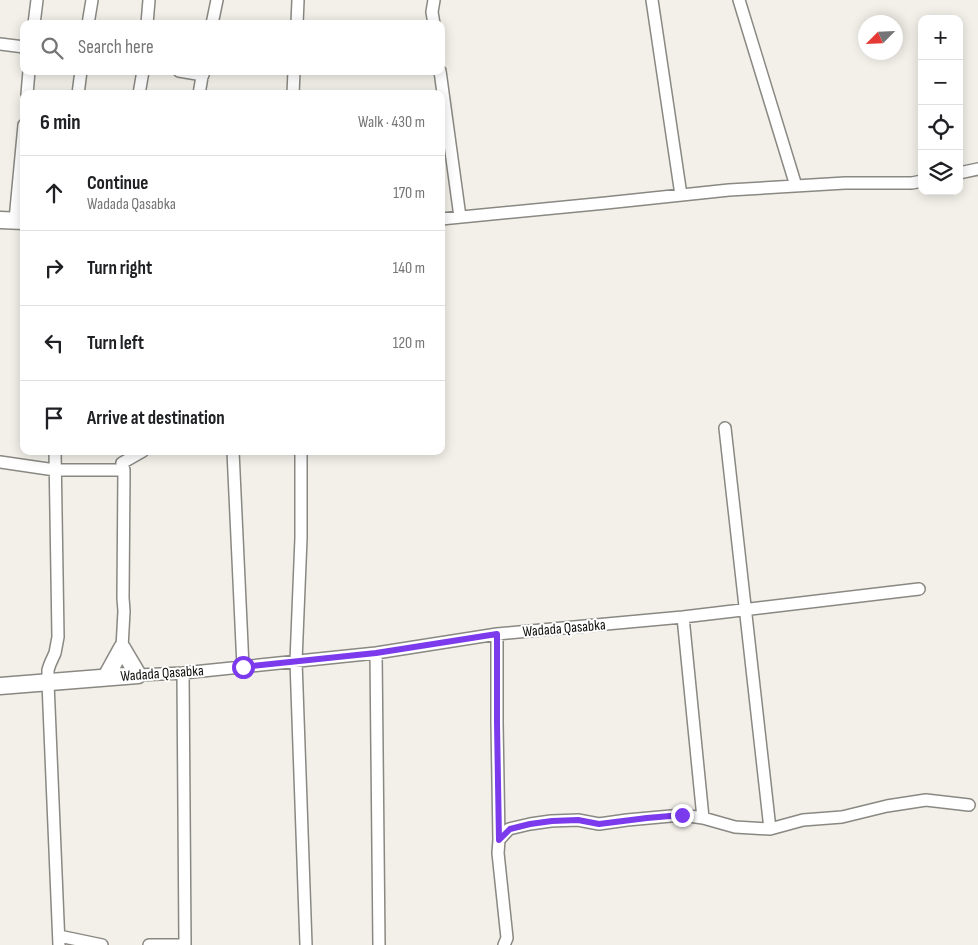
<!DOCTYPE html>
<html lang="en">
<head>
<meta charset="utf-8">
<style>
  :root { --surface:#fff; --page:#f2f2f2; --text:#202124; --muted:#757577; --line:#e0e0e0 }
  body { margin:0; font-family:"Sofia Sans Condensed",sans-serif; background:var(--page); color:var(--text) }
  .controls { position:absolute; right:15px; top:15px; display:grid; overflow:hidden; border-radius:10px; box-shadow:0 2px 12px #0003 }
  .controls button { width:45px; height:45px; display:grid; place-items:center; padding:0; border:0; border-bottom:1px solid var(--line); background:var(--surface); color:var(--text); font:25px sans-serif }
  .compass { position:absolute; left:858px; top:15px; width:45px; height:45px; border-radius:50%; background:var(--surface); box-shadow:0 2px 12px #0003; rotate:246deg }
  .stop { position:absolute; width:15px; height:15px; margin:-11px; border:4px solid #7c3aed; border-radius:50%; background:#fff }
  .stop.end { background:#7c3aed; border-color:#fff; box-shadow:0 1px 5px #0008 }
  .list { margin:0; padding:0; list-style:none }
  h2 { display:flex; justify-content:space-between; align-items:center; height:65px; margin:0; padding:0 20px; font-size:21px }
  h2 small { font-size:16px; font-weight:400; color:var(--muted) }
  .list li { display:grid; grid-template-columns:32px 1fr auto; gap:15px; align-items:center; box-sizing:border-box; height:75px; padding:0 20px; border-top:1px solid var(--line) }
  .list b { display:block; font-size:19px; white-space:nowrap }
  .list p { margin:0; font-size:16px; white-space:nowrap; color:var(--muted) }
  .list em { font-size:16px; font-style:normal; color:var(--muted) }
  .icon { flex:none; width:28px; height:28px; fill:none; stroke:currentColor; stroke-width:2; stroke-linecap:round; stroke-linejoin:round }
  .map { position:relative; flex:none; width:978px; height:945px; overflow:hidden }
  .search { position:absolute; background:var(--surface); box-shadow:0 2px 12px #0003; left:20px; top:20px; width:425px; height:55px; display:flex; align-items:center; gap:12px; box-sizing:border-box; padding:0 18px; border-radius:10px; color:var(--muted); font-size:19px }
  .panel { position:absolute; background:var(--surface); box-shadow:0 2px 12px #0003; left:20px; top:90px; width:425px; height:365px; border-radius:10px }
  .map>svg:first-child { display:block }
</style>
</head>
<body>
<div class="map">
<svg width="978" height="945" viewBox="0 0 978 945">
  <rect width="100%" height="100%" fill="#f2f0e9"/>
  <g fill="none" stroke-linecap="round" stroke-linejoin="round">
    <defs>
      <path id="street" d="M 652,0 L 681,195
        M 739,0 L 796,186
        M 34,24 L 37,0
        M 88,24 L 92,0
        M 147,24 L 149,0
        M 212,24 L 217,0
        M 297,24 L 298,0
        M 434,24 L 432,12 L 434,0
        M 0,44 L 24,47
        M 179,71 L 203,75
        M 440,71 L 460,217
        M 27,94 L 29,71
        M 78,94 L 81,71
        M 139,94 L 143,71
        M 199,94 L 203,71
        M 293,94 L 294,71
        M 959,173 L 978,169
        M 441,219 L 606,203 L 729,190 L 845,183 L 912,183 L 922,181
        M 15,220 L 24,125
        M 725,428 L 770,829
        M 55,451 L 58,637 L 55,653 L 50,664 L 48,670 L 48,683 L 59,945
        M 233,451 L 243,667
        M 301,451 L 301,538 L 296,661 L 306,945
        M 0,462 L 55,470 L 124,470
        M 683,617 L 703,818
        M 497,634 L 497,723 L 499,840
        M 122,648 L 124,611 L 123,598 L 124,470 L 122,463 L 143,451
        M 376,653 L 379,945
        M 183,673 L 185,945
        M 138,675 L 183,673 L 376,653 L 497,634 L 683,617 L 919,589
        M 59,936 L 102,945
        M 149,945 L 185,945
        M 504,945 L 507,938 L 498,853 L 499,840 L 509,829 L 530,824 L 551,821 L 578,820 L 599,824 L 627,820 L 682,815 L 703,818 L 735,827 L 770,829 L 803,820 L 842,817 L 887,806 L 926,800 L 969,805"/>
      <path id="secondary" d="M 0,220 L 24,221
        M 0,686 L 138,675 L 122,648 L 106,677"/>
    </defs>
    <use href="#street" stroke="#8a8882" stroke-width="14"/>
    <use href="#secondary" stroke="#8a8882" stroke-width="19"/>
    <use href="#street" stroke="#fff" stroke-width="11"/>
    <use href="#secondary" stroke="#fff" stroke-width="16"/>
  </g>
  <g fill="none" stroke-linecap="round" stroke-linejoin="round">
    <path stroke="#7c3aed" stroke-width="6" d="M 243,667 L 376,653 L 497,634 L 497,723 L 499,840 L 510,829 L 530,824 L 552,821 L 578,820 L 599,824 L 647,818 L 682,815"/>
  </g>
  <g text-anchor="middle" stroke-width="4" stroke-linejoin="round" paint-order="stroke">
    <g font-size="15" fill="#0e0e0b" stroke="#fff">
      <text transform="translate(564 628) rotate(-5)" y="5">Wadada Qasabka</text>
      <text transform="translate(162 673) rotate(-4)" y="5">Wadada Qasabka</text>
    </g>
  </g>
</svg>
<div class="controls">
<button>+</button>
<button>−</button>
<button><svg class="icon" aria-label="locate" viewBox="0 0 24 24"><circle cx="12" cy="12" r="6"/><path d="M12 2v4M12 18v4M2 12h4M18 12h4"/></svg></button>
<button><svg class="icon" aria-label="layers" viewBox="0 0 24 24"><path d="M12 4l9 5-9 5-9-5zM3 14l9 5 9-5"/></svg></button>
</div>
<svg class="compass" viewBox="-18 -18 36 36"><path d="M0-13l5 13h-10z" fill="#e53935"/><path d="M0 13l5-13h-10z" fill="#757577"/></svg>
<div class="stop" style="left:243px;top:667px"></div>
<div class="stop end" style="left:682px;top:815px"></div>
<div class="search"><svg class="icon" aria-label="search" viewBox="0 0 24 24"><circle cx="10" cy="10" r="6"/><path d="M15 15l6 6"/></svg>Search here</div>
<section class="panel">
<h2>6 min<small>Walk · 430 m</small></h2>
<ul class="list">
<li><svg class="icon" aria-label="ahead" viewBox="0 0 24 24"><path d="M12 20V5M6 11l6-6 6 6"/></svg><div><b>Continue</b><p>Wadada Qasabka</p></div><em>170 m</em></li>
<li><svg class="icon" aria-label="right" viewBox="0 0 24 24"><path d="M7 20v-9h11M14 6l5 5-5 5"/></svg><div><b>Turn right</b></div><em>140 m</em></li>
<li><svg class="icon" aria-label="left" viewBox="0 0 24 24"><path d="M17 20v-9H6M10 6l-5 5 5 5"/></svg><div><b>Turn left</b></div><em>120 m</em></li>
<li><svg class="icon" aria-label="arrive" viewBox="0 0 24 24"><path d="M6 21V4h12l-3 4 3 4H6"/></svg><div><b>Arrive at destination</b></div></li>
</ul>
</section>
</div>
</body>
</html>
